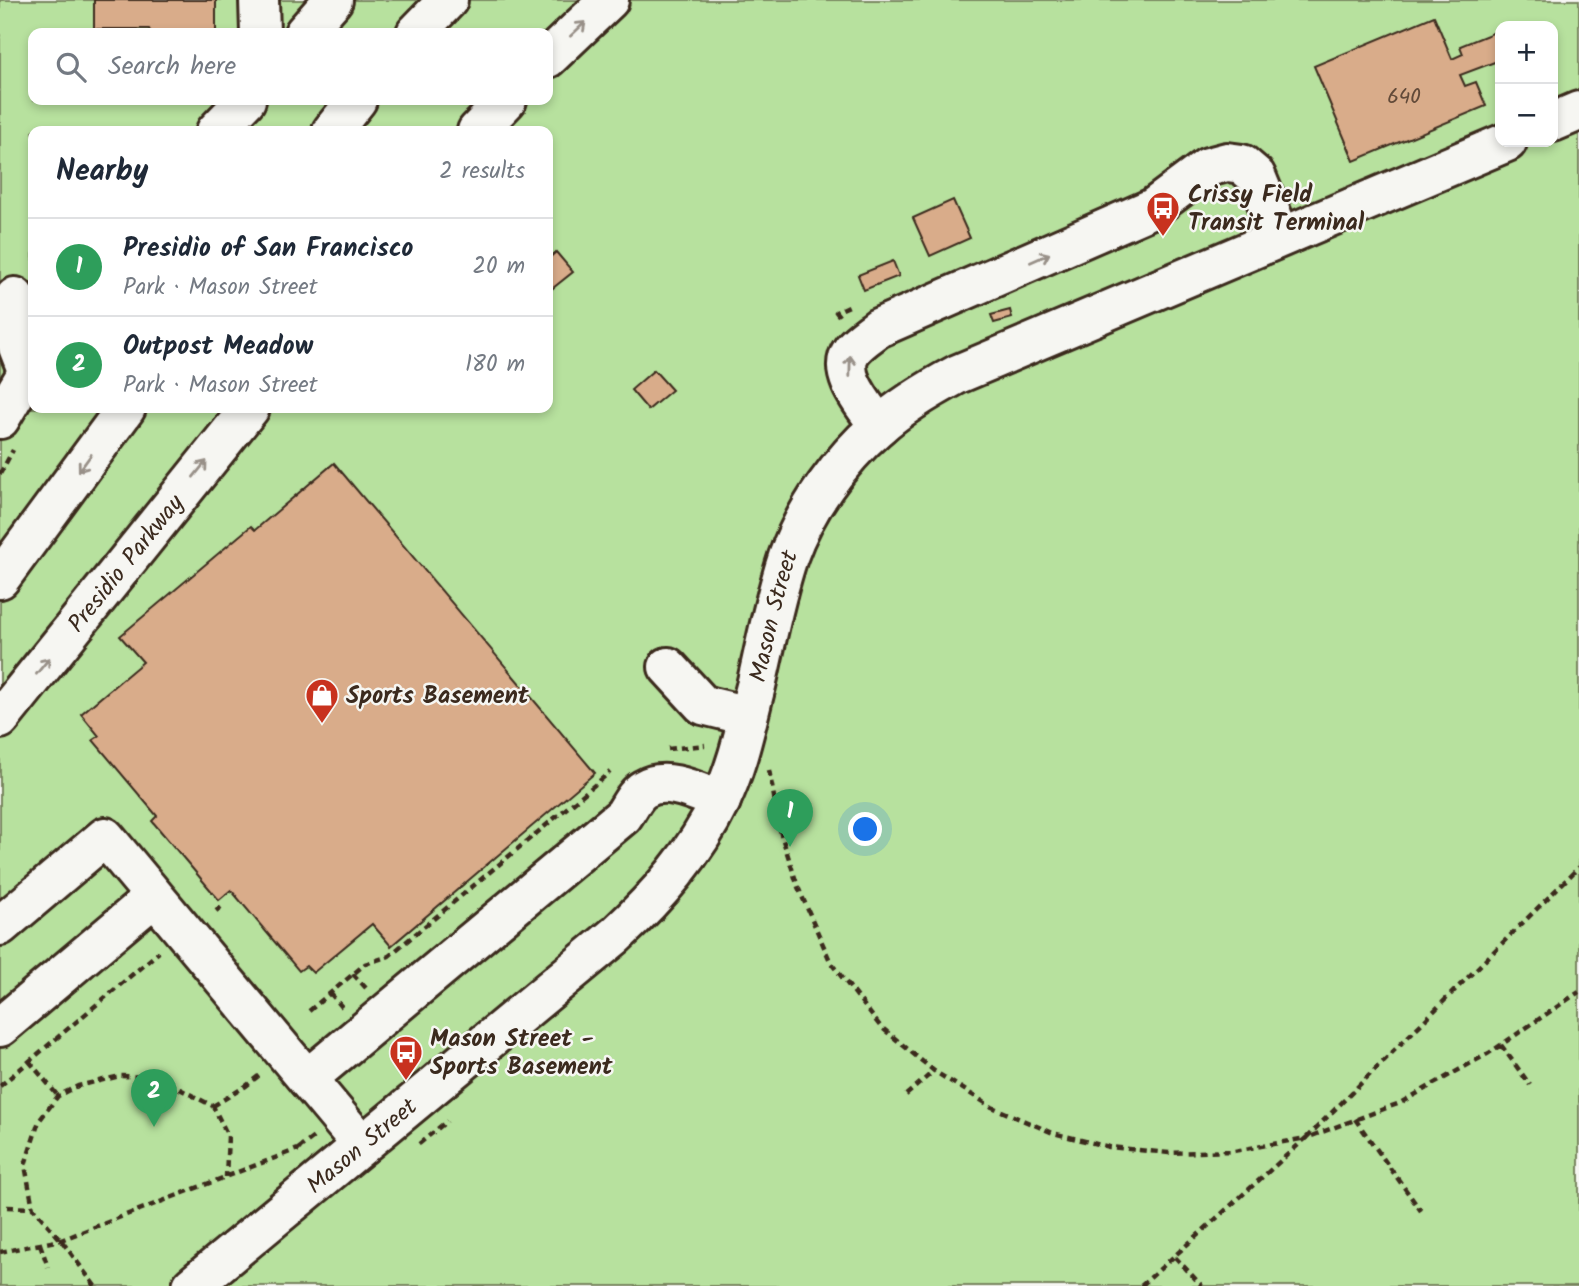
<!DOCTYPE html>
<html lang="en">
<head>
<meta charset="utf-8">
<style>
  :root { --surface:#fff; --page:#f6f6f7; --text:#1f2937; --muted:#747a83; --line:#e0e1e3; --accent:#c8321e }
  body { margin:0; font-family:Kalam,sans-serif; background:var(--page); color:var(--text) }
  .controls { position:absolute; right:21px; top:21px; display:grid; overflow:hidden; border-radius:14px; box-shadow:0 4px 10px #0003 }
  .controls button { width:63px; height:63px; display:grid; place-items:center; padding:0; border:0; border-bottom:2px solid var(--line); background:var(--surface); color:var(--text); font:35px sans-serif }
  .you { position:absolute; left:866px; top:830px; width:24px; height:24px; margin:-18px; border:5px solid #fff; border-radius:50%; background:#1a73e8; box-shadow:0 0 0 10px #1a73e833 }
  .badge { display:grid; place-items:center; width:46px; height:46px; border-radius:50%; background:var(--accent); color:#fff; font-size:23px; font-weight:700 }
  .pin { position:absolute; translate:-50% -58px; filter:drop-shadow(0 2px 4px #0008) }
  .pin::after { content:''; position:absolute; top:37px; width:24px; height:21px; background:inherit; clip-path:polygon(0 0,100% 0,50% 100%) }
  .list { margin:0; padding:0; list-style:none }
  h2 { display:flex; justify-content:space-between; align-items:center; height:91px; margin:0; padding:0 28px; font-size:30px }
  h2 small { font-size:23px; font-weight:400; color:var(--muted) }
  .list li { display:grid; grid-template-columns:46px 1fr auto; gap:21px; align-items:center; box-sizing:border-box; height:98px; padding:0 28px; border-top:2px solid var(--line) }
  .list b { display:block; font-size:26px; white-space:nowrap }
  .list p { margin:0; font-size:23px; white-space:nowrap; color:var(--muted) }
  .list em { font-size:23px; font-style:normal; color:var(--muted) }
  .icon { flex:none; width:38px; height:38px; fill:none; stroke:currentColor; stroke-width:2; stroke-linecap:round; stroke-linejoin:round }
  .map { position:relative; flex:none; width:1579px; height:1286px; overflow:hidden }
  .search { position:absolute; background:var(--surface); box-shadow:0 4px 10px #0003; left:28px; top:28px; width:525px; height:77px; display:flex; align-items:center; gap:18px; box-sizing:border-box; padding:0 24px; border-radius:14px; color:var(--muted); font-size:26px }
  .panel { position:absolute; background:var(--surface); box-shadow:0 4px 10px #0003; left:28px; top:126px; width:525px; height:287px; border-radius:14px }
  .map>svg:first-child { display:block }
</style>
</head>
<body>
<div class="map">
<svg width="1579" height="1286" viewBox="0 0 1579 1286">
  <rect width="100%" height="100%" fill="#f6f6f2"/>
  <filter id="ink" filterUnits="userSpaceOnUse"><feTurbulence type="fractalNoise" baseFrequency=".0143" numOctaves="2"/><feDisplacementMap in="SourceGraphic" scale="14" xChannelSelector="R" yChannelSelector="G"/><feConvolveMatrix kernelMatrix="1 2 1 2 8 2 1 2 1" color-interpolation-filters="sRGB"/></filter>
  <g filter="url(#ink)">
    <path fill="#b7e19e" stroke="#79865e" stroke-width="2" fill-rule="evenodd" d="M 0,0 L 1579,0 L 1579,1286 L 0,1286 ZM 1500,26 L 1553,26 L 1553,142 L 1500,142 ZM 33,33 L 548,33 L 548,100 L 33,100 ZM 33,131 L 548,131 L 548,408 L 33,408 Z"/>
    <path fill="#d9ac8a" stroke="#3b2a1e" stroke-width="2" d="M 94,0 L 216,0 L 216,33 L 151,33 L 149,29 L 94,29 Z
      M 1434,16 L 1452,59 L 1463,54 L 1460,46 L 1500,30 L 1500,60 L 1460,75 L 1465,86 L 1476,82 L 1486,106 L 1354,161 L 1314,66 Z
      M 953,200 L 970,238 L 930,256 L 913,218 Z
      M 556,252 L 573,272 L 548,292 L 548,259 Z
      M 893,261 L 899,276 L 864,290 L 858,275 Z
      M 1010,310 L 1012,318 L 994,323 L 991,315 Z
      M 654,370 L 672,390 L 648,410 L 631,390 Z
      M 334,463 L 595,773 L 391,946 L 372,924 L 313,973 L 306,966 L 299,971 L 231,890 L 219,900 L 152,821 L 157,816 L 93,740 L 99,736 L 81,714 L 143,662 L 120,636 L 251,526 L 255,530 Z"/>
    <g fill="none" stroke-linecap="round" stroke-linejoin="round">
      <defs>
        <g id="minor">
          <path d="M 259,0 L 260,33"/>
          <path d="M 304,33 L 333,0"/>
          <path d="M 1553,122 L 1579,111"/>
          <path d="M 216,131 L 246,100"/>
          <path d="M 15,297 L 18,347 L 28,373"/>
          <path d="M 0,419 L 33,363"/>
          <path d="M 879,426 C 866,407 835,374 852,350 C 859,341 869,335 878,328 L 1153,208 L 1208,167 L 1227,162 L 1242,164 L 1256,176 L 1281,237"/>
          <path d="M 668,667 L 703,705 L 748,716"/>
          <path d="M 0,926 L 105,837 L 362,1145"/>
          <path d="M 0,1027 L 154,897"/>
          <path d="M 307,1079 L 623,816 C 629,808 635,794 644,789 C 667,775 699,793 721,801"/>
          <path id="s1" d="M 192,1286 L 616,935 C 658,896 695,854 720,802 C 738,766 746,724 756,686 C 766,643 774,599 788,557 C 805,509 840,460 878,427 C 900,407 932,388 958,374 L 1507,142"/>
        </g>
        <g id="highway">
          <path d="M 416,33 L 448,0"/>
          <path d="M 548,58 L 609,0"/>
          <path d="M 332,131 L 357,100"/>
          <path d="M 477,131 L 507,100"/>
          <path d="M 0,579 L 126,408"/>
          <path id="s2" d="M 0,719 L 250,408"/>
        </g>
      </defs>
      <use href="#minor" stroke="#3b2a1e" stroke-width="44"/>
      <use href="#highway" stroke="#3b2a1e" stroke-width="44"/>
      <path stroke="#3b2a1e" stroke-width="4.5" stroke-dasharray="7 5" stroke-linecap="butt" d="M 839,316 L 836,312 L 849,306
        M 0,474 L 13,450
        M 668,749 L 705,745
        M 769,770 L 781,834 L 798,887 L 831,963 L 880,1026 L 934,1071 L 992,1107 L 1053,1133 L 1109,1147 L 1169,1153 L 1234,1151 L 1306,1138 L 1579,867
        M 216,911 L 221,907
        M 353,974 L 366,988
        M 330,993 L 342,1007
        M 309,1011 L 365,964 L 389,956 L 610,772
        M 1501,1045 L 1530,1085
        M 29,1061 L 58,1096
        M 0,1086 L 159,952
        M 906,1095 L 934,1071
        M 213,1106 L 246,1086 L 262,1073
        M 1355,1119 L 1421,1211
        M 419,1144 L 447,1121
        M 298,1149 L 315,1136
        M 7,1207 L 33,1208
        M 40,1244 L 48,1267
        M 0,1252 L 61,1240 L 298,1149 L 301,1152
        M 1175,1257 L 1202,1286
        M 95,1286 L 61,1240 L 33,1208 L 25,1165 L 39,1121 L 58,1096 L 78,1086 L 120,1076 L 154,1077 L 176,1087 L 213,1106 L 228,1136 L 226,1177
        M 1141,1286 L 1306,1138 L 1400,1103 L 1489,1053 L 1579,992"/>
      <use href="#minor" stroke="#f6f6f2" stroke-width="38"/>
      <use href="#highway" stroke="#f6f6f2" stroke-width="38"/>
    </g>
    <defs><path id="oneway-shaft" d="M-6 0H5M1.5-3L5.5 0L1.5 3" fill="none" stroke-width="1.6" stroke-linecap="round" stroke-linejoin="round" transform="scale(1.75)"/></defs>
    <g stroke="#989088">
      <use href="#oneway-shaft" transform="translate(578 29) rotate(-43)"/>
      <use href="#oneway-shaft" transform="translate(1040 258) rotate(-24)"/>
      <use href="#oneway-shaft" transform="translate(850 366) rotate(-89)"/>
      <use href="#oneway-shaft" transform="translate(85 463) rotate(126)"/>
      <use href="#oneway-shaft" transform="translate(200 469) rotate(-51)"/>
      <use href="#oneway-shaft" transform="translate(43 666) rotate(-51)"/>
    </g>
  </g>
  <defs>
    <symbol id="bus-pin" viewBox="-11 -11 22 30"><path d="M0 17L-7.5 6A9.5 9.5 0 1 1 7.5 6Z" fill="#c8321e" stroke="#f6f6f2"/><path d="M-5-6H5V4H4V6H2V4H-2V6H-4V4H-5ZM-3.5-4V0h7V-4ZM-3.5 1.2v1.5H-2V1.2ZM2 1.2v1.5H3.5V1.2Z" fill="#fff"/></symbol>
    <symbol id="shop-pin" viewBox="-11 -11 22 30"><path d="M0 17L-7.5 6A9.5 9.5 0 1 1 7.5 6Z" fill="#c8321e" stroke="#f6f6f2"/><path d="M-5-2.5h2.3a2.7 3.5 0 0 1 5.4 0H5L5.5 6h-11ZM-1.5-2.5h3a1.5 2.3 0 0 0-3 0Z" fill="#fff"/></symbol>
  </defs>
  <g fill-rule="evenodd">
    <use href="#bus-pin" x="1144" y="189" width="38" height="52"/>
    <use href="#shop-pin" x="303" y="676" width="38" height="52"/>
    <use href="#bus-pin" x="387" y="1033" width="38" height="52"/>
  </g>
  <g text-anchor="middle" stroke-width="5" stroke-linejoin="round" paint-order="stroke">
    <g font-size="21" fill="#624a39">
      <text x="1404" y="103">640</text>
    </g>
    <g font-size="24" font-weight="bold" fill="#3b2a1e" stroke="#f6f6f2" text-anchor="start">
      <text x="1188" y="202">Crissy Field<tspan x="1188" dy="28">Transit Terminal</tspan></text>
      <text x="346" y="703">Sports Basement</text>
      <text x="430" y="1046">Mason Street -<tspan x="430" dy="28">Sports Basement</tspan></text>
    </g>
    <g font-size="24" fill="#3b2a1e" stroke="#f6f6f2">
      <text dy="8" stroke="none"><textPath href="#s2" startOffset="200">Presidio Parkway</textPath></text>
      <text dy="8" stroke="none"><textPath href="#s1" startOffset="914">Mason Street</textPath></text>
      <text dy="8" stroke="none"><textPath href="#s1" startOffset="220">Mason Street</textPath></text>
    </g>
  </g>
</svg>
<div class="controls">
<button>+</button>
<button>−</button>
</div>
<div class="you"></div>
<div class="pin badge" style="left:790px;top:847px;background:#2e9e5b">1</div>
<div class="pin badge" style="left:154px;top:1127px;background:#2e9e5b">2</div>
<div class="search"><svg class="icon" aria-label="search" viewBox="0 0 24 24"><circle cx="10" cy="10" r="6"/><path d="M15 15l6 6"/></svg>Search here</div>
<section class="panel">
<h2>Nearby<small>2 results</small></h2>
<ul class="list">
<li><span class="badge" style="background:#2e9e5b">1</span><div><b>Presidio of San Francisco</b><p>Park · Mason Street</p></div><em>20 m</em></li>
<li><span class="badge" style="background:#2e9e5b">2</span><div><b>Outpost Meadow</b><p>Park · Mason Street</p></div><em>180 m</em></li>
</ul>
</section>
</div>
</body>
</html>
